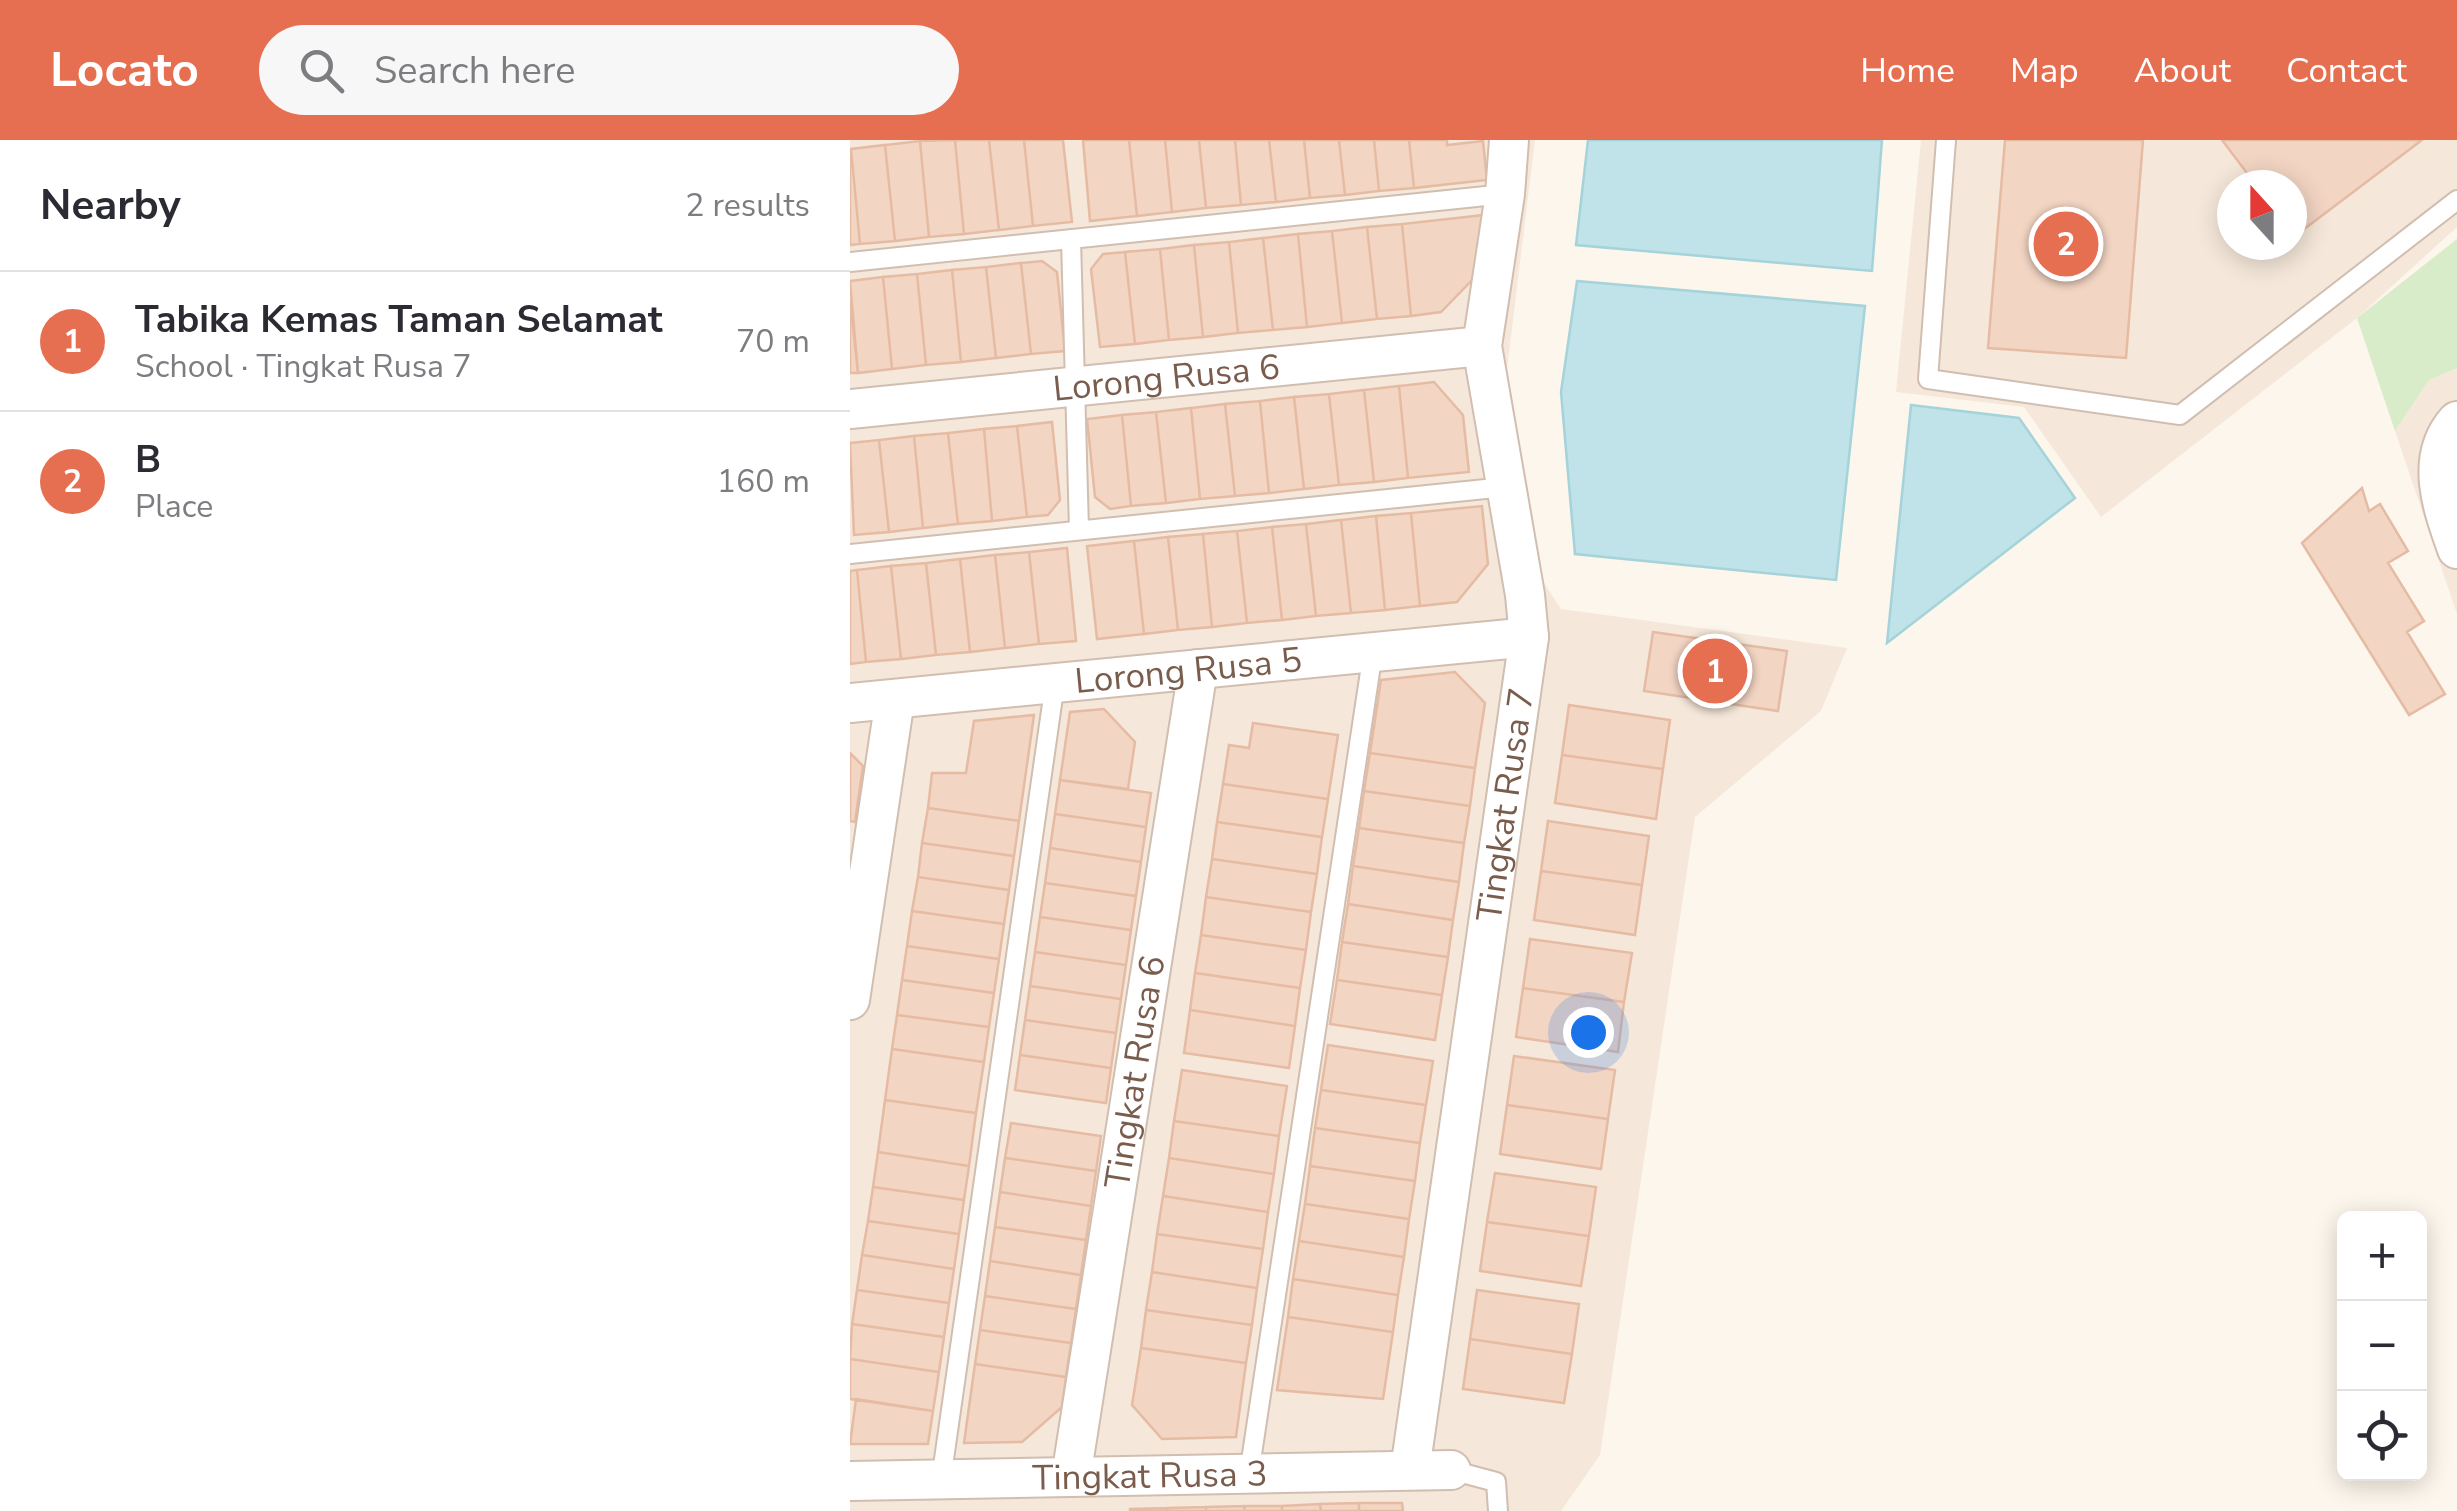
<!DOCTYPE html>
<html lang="en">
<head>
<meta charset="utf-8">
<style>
  :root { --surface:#fff; --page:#f7f7f7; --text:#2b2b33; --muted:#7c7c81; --line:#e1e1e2; --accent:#e76f51 }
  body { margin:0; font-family:"Nunito Sans",sans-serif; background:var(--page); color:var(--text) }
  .controls { position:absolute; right:30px; bottom:30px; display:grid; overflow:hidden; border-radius:15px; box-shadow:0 5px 25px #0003 }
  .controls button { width:90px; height:90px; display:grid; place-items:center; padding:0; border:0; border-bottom:2px solid var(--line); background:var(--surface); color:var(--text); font:50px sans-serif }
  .compass { position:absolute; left:1367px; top:30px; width:90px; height:90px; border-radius:50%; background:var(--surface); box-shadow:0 5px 25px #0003; rotate:339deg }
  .you { position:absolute; left:738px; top:892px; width:35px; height:35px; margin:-25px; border:8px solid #fff; border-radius:50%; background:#1a73e8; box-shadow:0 0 0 15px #1a73e833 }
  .badge { display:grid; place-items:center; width:65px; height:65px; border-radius:50%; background:var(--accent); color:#fff; font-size:32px; font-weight:700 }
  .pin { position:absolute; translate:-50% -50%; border:5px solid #fff; box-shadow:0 2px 10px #0006 }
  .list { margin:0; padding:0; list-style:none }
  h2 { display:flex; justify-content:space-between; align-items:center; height:130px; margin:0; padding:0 40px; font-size:42px }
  h2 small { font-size:32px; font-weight:400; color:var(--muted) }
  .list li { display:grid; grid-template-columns:65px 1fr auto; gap:30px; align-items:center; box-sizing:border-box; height:140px; padding:0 40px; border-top:2px solid var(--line) }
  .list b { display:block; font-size:38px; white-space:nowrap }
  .list p { margin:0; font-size:32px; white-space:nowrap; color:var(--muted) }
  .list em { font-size:32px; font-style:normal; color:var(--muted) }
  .icon { flex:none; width:55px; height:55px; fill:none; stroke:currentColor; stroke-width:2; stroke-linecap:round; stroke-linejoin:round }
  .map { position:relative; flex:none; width:1607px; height:1371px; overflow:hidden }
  header { display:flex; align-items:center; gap:60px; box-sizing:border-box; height:140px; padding:0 50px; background:var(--accent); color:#fff }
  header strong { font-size:48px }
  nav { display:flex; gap:55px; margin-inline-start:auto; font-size:35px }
  .search { width:700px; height:90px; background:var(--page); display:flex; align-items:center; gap:25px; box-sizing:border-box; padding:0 35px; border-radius:55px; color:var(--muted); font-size:38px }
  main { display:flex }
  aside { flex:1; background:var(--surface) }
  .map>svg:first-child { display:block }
</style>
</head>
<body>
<header>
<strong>Locato</strong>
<div class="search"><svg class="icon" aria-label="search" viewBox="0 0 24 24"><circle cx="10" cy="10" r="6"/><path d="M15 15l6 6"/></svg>Search here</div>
<nav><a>Home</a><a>Map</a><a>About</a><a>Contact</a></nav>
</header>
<main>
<aside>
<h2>Nearby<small>2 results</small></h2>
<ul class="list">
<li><span class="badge">1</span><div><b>Tabika Kemas Taman Selamat</b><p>School · Tingkat Rusa 7</p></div><em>70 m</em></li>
<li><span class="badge">2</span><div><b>B</b><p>Place</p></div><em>160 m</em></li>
</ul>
</aside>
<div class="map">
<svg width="1607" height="1371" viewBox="0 0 1607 1371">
  <rect width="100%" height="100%" fill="#fdf6ec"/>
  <path fill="#f5e8da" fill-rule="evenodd" d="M 0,0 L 685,0 L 657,229 L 692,440 L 711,469 L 997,508 L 971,571 L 845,677 L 750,1315 L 711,1371 L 0,1371 Z
    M 1071,0 L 1607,0 L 1607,87 L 1507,178 L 1251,377 L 1174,267 L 1046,252 ZM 1382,45 L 1442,45 L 1442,105 L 1382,105 Z
    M 1607,228 L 1607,474 L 1545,291 L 1579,240 Z"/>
  <path fill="#d8ecc9" d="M 1607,99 L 1607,228 L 1579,240 L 1545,291 L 1507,178 Z"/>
  <path fill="#bfe3e8" stroke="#a5d3da" stroke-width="2.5" d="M 738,0 L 1032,0 L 1022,131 L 726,105 Z
    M 727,141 L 1015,166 L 986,440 L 725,414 L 711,252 Z
    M 1061,265 L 1169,278 L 1225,358 L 1037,503 Z"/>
  <path fill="#f3d5c3" stroke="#e6bba3" stroke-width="2.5" d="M 105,0 L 139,0 L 149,90 L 114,94 Z
    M 105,0 L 114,94 L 79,97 L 70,1 Z
    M 139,0 L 174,0 L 183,86 L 149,90 Z
    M 174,0 L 213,0 L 222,82 L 183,86 Z
    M 233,0 L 279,0 L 287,76 L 240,81 Z
    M 279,0 L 315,0 L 322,72 L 287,76 Z
    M 315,0 L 349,0 L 356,68 L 322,72 Z
    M 349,0 L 385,0 L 391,65 L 356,68 Z
    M 385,0 L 419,0 L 426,62 L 391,65 Z
    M 419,0 L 454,0 L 460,58 L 426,62 Z
    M 454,0 L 489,0 L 495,55 L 460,58 Z
    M 489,0 L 524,0 L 529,51 L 495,55 Z
    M 524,0 L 559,0 L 564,48 L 529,51 Z
    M 559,0 L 597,0 L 597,5 L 633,1 L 637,40 L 564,48 Z
    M 1155,0 L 1293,0 L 1276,218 L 1138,208 Z
    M 1372,0 L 1572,0 L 1445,96 L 1442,92 L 1442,45 L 1406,45 Z
    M 70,1 L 79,97 L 45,101 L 35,5 Z
    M 35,5 L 45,101 L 10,104 L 1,9 Z
    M 1,9 L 10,104 L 0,105 L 0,9 Z
    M 634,75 L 628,134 L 591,172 L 561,176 L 552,84 Z
    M 552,84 L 561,176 L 527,179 L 517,87 Z
    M 517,87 L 527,179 L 492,183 L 482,91 Z
    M 482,91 L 492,183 L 457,187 L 448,94 Z
    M 448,94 L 457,187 L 423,190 L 413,98 Z
    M 413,98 L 423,190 L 388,193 L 379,102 Z
    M 379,102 L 388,193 L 353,197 L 344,105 Z
    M 344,105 L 353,197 L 319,200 L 310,109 Z
    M 310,109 L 319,200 L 285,204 L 275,112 Z
    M 275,112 L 285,204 L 250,207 L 241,129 L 253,114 Z
    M 192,121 L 207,132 L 215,211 L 181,214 L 171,123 Z
    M 171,123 L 181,214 L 146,218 L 136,127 Z
    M 136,127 L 146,218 L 111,222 L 102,130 Z
    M 102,130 L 111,222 L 76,225 L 67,134 Z
    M 67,134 L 76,225 L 42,229 L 33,137 Z
    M 33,137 L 42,229 L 8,233 L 0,141 Z
    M 0,159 L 8,233 L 0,233 Z
    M 584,242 L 613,275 L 619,332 L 558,338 L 549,246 Z
    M 549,246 L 558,338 L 524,342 L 514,250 Z
    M 514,250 L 524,342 L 489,345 L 479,254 Z
    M 479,254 L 489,345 L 454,349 L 444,257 Z
    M 444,257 L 454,349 L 419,353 L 410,261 Z
    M 410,261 L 419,353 L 385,356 L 375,264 Z
    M 375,264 L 385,356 L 350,359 L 341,268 Z
    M 341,268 L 350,359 L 316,363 L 306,272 Z
    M 306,272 L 316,363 L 281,366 L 272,275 Z
    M 272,275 L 281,366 L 260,369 L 245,357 L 237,279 Z
    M 202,282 L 210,360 L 198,375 L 177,377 L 167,286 Z
    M 167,286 L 177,377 L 142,381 L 134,289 Z
    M 134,289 L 142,381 L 108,384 L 98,293 Z
    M 98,293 L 108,384 L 73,388 L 64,296 Z
    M 64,296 L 73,388 L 39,392 L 29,300 Z
    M 29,300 L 39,392 L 4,395 L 0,303 Z
    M 1512,348 L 1519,371 L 1530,364 L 1558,411 L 1538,423 L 1574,481 L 1557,492 L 1595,554 L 1559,575 L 1452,403 Z
    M 632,366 L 638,424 L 607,462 L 570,466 L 561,373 Z
    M 561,373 L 570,466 L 535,470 L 526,376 Z
    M 526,376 L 535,470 L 501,473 L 491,380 Z
    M 491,380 L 501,473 L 466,476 L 456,384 Z
    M 456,384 L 466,476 L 432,480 L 422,387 Z
    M 422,387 L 432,480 L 397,483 L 387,391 Z
    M 387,391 L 397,483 L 362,487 L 353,394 Z
    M 353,394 L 362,487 L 328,490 L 318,397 Z
    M 318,397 L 328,490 L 294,494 L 284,401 Z
    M 284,401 L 294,494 L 247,499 L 237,406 Z
    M 217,408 L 226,501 L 189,504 L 179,412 Z
    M 179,412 L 189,504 L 155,508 L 145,415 Z
    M 145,415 L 155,508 L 120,512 L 110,419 Z
    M 110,419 L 120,512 L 86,515 L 76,423 Z
    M 76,423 L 86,515 L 51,519 L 41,426 Z
    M 41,426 L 51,519 L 16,522 L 7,430 Z
    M 7,430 L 16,522 L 0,524 L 0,431 Z
    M 803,492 L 937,511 L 928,571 L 794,551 Z
    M 605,532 L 635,563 L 625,628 L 520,613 L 531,540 Z
    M 719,565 L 820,580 L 813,629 L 712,615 Z
    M 254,569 L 285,602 L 278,649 L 210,640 L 220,572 Z
    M 184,575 L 169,681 L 78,668 L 82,633 L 116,633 L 124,581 Z
    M 403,583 L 488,595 L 478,659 L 373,644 L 379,605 L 399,608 Z
    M 0,613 L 13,626 L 5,682 L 0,681 Z
    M 520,613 L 625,628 L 620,666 L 514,651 Z
    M 712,615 L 813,629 L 806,679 L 705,663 Z
    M 210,640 L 301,653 L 296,687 L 205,674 Z
    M 373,644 L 478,659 L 472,697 L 367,682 Z
    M 514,651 L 620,666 L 614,703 L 509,688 Z
    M 78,668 L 169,681 L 164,716 L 72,703 Z
    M 205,674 L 296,687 L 291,722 L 200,708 Z
    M 698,681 L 799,696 L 792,745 L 691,731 Z
    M 367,682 L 472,697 L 467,734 L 362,719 Z
    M 509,688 L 614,703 L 609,742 L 503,726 Z
    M 72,703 L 164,716 L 159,750 L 68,737 Z
    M 200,708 L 291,722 L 286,756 L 195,743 Z
    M 362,719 L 467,734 L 461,772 L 356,757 Z
    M 503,726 L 609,742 L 603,780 L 498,764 Z
    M 691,731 L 792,745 L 785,795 L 684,780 Z
    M 68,737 L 159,750 L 154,784 L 62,771 Z
    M 195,743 L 286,756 L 281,790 L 190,777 Z
    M 356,757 L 461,772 L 456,810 L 351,795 Z
    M 498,764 L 603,780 L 598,817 L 492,802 Z
    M 62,771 L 154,784 L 149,819 L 57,806 Z
    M 190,777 L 281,790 L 276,825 L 185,812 Z
    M 351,795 L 456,810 L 450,848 L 345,833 Z
    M 680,799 L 782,813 L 774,862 L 673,848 Z
    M 492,802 L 598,817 L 592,855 L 487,840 Z
    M 57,806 L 149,819 L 144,853 L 52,840 Z
    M 185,812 L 276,825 L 271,859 L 180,846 Z
    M 345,833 L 450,848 L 445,886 L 340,870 Z
    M 52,840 L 144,853 L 139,887 L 47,875 Z
    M 487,840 L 592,855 L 585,900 L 480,884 Z
    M 180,846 L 271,859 L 266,893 L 175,880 Z
    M 673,848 L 774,862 L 768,912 L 666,897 Z
    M 340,870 L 445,886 L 439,928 L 334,913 Z
    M 47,875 L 139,887 L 134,922 L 42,909 Z
    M 175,880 L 266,893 L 261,928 L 170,915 Z
    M 478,905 L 583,921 L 576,965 L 471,950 Z
    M 42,909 L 134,922 L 126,973 L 35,960 Z
    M 170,915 L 261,928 L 256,963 L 165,950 Z
    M 664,916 L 765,930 L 758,979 L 657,965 Z
    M 332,930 L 437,946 L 429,996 L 324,981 Z
    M 471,950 L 576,965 L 570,1003 L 465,988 Z
    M 35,960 L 126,973 L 119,1026 L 28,1012 Z
    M 657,965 L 758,979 L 751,1029 L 650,1014 Z
    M 324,981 L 429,996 L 424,1034 L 319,1018 Z
    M 161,983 L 251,996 L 246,1031 L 155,1018 Z
    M 465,988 L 570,1003 L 565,1041 L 460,1026 Z
    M 28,1012 L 119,1026 L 114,1060 L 23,1047 Z
    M 155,1018 L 246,1031 L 241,1066 L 150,1052 Z
    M 319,1018 L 424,1034 L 418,1072 L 313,1056 Z
    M 460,1026 L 565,1041 L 559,1079 L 455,1064 Z
    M 645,1033 L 746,1047 L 739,1096 L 637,1082 Z
    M 23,1047 L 114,1060 L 109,1094 L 18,1081 Z
    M 150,1052 L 241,1066 L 236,1100 L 145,1087 Z
    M 313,1056 L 418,1072 L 413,1109 L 307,1094 Z
    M 455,1064 L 559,1079 L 554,1117 L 449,1101 Z
    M 18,1081 L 109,1094 L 104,1129 L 12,1115 Z
    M 637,1082 L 739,1096 L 731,1146 L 630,1131 Z
    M 145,1087 L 236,1100 L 231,1135 L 140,1121 Z
    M 307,1094 L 413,1109 L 407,1148 L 302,1132 Z
    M 449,1101 L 554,1117 L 548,1155 L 443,1139 Z
    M 12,1115 L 104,1129 L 99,1163 L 7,1150 Z
    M 140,1121 L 231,1135 L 226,1169 L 135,1156 Z
    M 302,1132 L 407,1148 L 402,1185 L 296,1170 Z
    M 443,1139 L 548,1155 L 543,1192 L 438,1177 Z
    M 7,1150 L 99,1163 L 94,1197 L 2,1184 Z
    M 627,1150 L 729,1164 L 722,1214 L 620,1199 Z
    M 135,1156 L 226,1169 L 221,1203 L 130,1190 Z
    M 296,1170 L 402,1185 L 396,1223 L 291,1208 Z
    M 438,1177 L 543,1192 L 533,1259 L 427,1250 Z
    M 2,1184 L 94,1197 L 89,1232 L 0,1219 Z
    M 130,1190 L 221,1203 L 216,1237 L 125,1224 Z
    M 620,1199 L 722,1214 L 714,1263 L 613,1249 Z
    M 291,1208 L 396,1223 L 386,1297 L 312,1299 L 282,1265 Z
    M 0,1219 L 89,1232 L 83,1271 L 0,1259 Z
    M 125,1224 L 216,1237 L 212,1267 L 172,1302 L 114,1303 Z
    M 6,1259 L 83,1271 L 78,1304 L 0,1304 Z
    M 509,1363 L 509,1371 L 471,1371 L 470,1364 Z
    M 509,1363 L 552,1363 L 553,1371 L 509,1371 Z
    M 470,1364 L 471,1371 L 432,1371 L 432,1366 Z
    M 394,1366 L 395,1371 L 356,1371 L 356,1367 Z
    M 394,1366 L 432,1366 L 432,1371 L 395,1371 Z
    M 356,1367 L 356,1371 L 318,1371 L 318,1368 Z
    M 318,1368 L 318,1371 L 280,1371 L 280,1369 Z"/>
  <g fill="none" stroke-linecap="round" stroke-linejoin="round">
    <defs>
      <path id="lane" d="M 1096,0 L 1078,239 L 1330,275 L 1607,60
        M 221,99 L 229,390
        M 0,122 L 655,54
        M 0,414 L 655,347
        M 601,1330 L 646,1342 L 648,1371
        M 399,1334 L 523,512
        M 91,1340 L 205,543"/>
      <g id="street">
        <path id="s1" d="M 0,269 L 632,206"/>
        <path d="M 1607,281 C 1574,318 1592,367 1607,409"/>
        <path id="s2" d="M 0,563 L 679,497"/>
        <path d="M 0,860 L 45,559"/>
        <path id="s3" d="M 560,1330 L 679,497 L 675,455 L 632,206 L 655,54 L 659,0"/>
        <path id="s4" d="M 221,1337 L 348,529"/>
        <path id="s5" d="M 0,1341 L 601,1330"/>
      </g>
    </defs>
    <use href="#lane" stroke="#d1beb0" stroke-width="22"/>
    <use href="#street" stroke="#d1beb0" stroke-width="42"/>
    <use href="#lane" stroke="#fff" stroke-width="18"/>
    <use href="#street" stroke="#fff" stroke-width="38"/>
  </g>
  <g text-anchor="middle" stroke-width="8" stroke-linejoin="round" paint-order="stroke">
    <g font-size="35" fill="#7a5c4d" stroke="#fffaf3">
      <text dy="12" stroke="none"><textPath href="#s1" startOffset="318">Lorong Rusa 6</textPath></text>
      <text dy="12" stroke="none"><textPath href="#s2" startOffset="340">Lorong Rusa 5</textPath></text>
      <text dy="12" stroke="none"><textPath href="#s3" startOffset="672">Tingkat Rusa 7</textPath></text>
      <text dy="12" stroke="none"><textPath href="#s4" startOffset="410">Tingkat Rusa 6</textPath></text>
      <text dy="12" stroke="none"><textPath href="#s5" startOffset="300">Tingkat Rusa 3</textPath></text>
    </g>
  </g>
</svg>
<div class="controls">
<button>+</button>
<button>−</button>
<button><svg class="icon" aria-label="locate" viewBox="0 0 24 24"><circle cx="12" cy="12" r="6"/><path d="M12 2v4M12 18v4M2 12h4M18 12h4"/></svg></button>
</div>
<svg class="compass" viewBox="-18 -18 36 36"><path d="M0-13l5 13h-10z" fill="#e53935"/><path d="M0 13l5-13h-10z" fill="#7c7c81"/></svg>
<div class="you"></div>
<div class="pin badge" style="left:865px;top:531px">1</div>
<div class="pin badge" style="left:1216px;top:104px">2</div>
</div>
</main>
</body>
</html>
